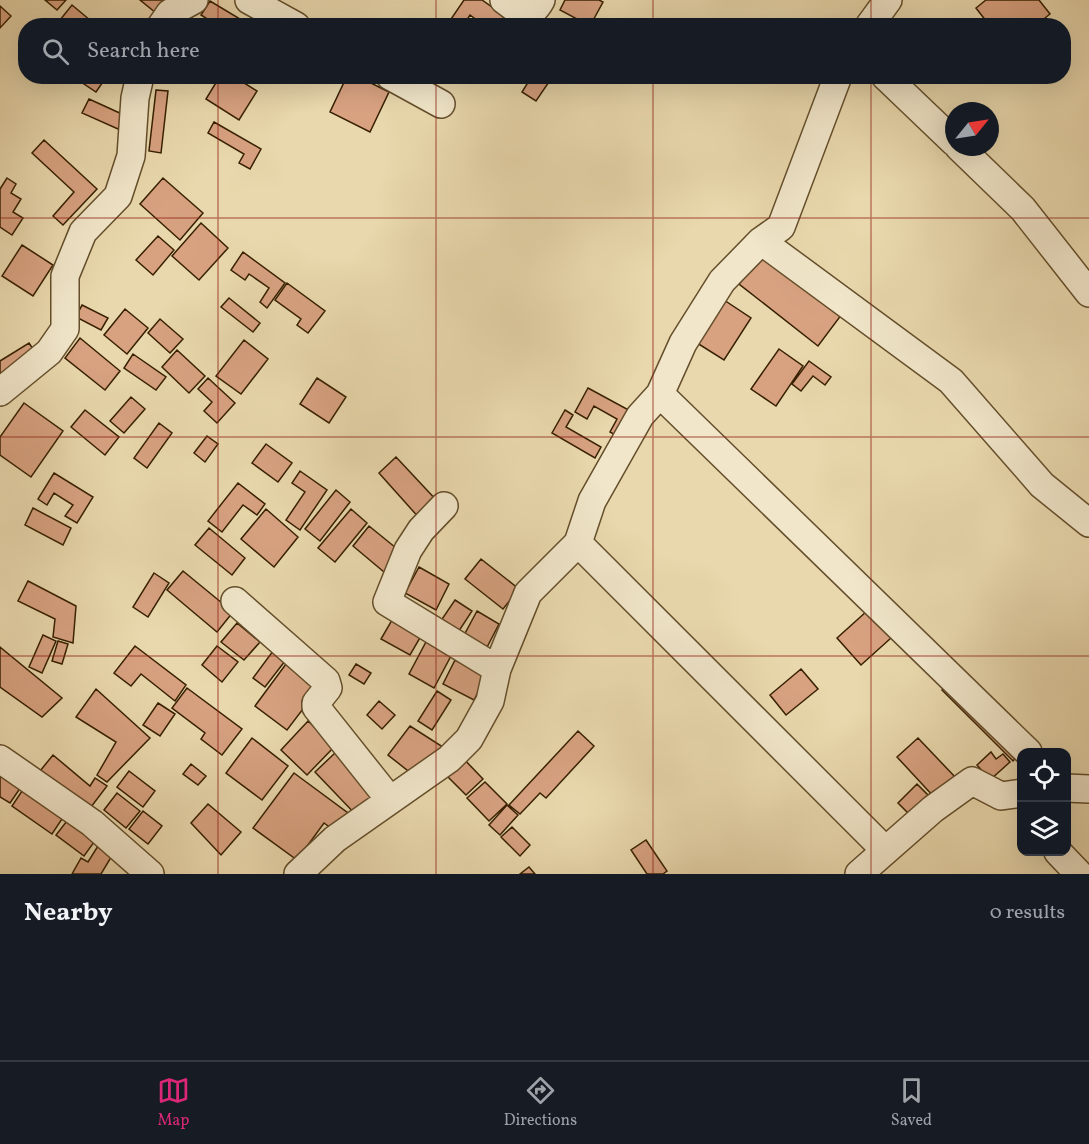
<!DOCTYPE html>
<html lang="en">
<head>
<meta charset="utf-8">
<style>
  :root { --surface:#171b24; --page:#242831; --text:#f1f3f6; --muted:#9ea1a6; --line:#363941; --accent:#db2777 }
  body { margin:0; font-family:Vollkorn,serif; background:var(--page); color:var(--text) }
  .controls { position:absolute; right:18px; bottom:18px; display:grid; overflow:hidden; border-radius:12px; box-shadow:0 6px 24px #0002 }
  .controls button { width:54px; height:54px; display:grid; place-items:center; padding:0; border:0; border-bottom:2px solid var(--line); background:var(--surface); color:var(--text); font:30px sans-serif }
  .compass { position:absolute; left:945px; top:102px; width:54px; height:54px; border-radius:50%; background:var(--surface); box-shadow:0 6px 24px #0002; rotate:60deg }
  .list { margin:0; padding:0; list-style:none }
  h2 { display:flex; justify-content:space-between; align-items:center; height:78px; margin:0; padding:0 24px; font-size:26px }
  h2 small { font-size:20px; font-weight:400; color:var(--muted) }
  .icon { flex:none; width:33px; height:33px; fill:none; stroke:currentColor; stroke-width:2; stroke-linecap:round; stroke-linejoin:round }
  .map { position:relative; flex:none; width:1089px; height:874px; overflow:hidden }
  .search { position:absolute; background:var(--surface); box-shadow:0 6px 24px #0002; left:18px; right:18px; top:18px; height:66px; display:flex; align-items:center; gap:15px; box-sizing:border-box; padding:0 21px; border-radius:24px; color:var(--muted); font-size:22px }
  .sheet { height:186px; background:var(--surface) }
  nav { display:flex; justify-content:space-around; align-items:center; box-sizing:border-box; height:84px; border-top:2px solid var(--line); background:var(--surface); font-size:16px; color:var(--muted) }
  nav a { display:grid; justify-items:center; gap:3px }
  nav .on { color:var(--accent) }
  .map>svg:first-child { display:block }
</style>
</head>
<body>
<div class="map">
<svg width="1089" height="874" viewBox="0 0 1089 874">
  <rect width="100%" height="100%" fill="#e9d8ad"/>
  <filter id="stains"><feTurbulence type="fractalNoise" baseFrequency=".00333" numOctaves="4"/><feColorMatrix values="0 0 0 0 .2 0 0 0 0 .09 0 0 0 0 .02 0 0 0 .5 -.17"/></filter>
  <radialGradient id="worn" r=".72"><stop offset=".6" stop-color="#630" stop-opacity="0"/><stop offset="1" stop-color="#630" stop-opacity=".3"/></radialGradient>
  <path fill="#d8a281" stroke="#372000" stroke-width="1.5" d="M 45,0 L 66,0 L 57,10 Z
    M 140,0 L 167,0 L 156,13 Z
    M 464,0 L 482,0 L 519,26 L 485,26 L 470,15 L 463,26 L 460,26 L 451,19 Z
    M 565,0 L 599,0 L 603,2 L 590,26 L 560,10 Z
    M 986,0 L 1039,0 L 1050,14 L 1035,26 L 990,26 L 976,8 Z
    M 210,1 L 245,22 L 243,26 L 218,26 L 201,15 Z
    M 72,5 L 97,26 L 66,26 L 60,20 Z
    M 0,6 L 11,16 L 0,28 Z
    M 84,76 L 107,76 L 96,92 L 81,82 Z
    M 220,76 L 233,76 L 257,91 L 239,120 L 206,99 Z
    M 347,76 L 357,76 L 389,92 L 370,132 L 330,112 Z
    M 532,76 L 553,76 L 536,101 L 522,92 Z
    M 156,90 L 168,91 L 161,153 L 149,151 Z
    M 89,99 L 124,115 L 118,129 L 82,113 Z
    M 214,122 L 261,149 L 250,169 L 239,163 L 244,154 L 208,133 Z
    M 44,140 L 97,189 L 63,225 L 53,216 L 74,192 L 32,153 Z
    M 7,178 L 16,184 L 11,193 L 21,199 L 13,212 L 23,218 L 12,235 L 0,227 L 0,189 Z
    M 163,178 L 203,213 L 180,240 L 140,204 Z
    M 201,223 L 228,248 L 199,280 L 172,256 Z
    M 158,236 L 174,250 L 153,275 L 136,260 Z
    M 22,245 L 53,265 L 33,296 L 2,276 Z
    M 243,252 L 285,283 L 267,308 L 260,302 L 269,288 L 249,274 L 245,280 L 231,270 Z
    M 763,253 L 842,314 L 818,346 L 739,284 Z
    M 287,283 L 325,311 L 308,333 L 297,325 L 301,319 L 275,300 Z
    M 229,298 L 260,323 L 253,332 L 221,307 Z
    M 724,300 L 751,318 L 724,360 L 697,343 Z
    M 82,305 L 108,318 L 101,330 L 76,317 Z
    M 125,309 L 148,328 L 127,354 L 104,335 Z
    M 160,319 L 183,339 L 170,353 L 148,333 Z
    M 80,338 L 120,371 L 105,390 L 65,358 Z
    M 244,340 L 268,359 L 241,394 L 216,376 Z
    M 29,343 L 39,358 L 0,383 L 0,361 Z
    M 779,349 L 803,366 L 776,406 L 751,389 Z
    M 177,350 L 205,376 L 189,393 L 162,367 Z
    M 133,354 L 166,377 L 156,390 L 124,368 Z
    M 809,361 L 831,377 L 825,385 L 813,376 L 801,391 L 792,384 Z
    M 208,378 L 235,403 L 217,423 L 204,411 L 212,402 L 198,389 Z
    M 317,378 L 346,397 L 329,423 L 300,404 Z
    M 588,388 L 636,414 L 622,439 L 610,432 L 617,419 L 594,406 L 587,419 L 575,412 Z
    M 131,397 L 145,409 L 124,433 L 110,421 Z
    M 24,403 L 63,431 L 31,477 L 0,455 L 0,437 Z
    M 85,410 L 119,437 L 105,455 L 71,427 Z
    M 565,410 L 573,415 L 566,427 L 601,447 L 595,458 L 552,433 Z
    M 159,423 L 172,433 L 147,468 L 134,458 Z
    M 207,436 L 218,444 L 205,462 L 194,453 Z
    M 266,444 L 292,463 L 278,482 L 252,463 Z
    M 396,457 L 439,503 L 421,520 L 379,473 Z
    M 300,471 L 327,490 L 300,530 L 286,520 L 305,492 L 292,483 Z
    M 54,473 L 93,497 L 77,523 L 65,516 L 73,505 L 54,493 L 47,505 L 38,499 Z
    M 238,483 L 265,504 L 257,515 L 243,505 L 222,532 L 208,521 Z
    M 336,490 L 350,502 L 320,541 L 305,529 Z
    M 33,508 L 71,528 L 63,545 L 25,525 Z
    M 266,509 L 298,537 L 274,567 L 241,539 Z
    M 351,509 L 367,523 L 335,562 L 318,548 Z
    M 369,526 L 401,552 L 384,572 L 353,546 Z
    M 209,528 L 245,558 L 232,575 L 195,545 Z
    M 481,559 L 519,589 L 503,609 L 465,579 Z
    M 419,567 L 449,584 L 436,610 L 405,593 Z
    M 183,571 L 233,612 L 217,632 L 167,590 Z
    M 154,573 L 169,583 L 148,617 L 133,607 Z
    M 28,581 L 76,606 L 73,643 L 53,637 L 55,619 L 18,601 Z
    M 455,600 L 472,611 L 455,637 L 438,625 Z
    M 477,611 L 499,624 L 485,651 L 462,639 Z
    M 867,611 L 891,638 L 861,665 L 837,638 Z
    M 392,620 L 421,636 L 410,655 L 381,639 Z
    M 237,623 L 260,642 L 244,660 L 221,642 Z
    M 43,635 L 56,641 L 42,673 L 29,667 Z
    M 427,640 L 452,654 L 434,688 L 409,674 Z
    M 58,641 L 68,644 L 62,664 L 52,661 Z
    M 135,646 L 186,685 L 175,701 L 141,674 L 131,686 L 114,673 Z
    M 217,646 L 238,662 L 222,682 L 202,665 Z
    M 0,647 L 62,698 L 42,717 L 0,687 Z
    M 273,651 L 285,661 L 265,687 L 253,678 Z
    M 455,660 L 486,676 L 474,700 L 443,684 Z
    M 286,664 L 319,688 L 287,730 L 255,706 Z
    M 356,664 L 371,673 L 364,684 L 349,675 Z
    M 801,669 L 818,689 L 786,715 L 770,695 Z
    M 949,682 L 1020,753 L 1013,761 L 942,690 Z
    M 187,688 L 242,729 L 222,755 L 201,739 L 205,733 L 172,708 Z
    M 96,689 L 150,738 L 107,782 L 97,775 L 116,742 L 76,717 Z
    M 437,691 L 451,700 L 432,730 L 418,721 Z
    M 379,701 L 395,715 L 382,729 L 367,715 Z
    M 158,703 L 175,714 L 160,736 L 143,725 Z
    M 308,721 L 335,746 L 307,775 L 281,750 Z
    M 410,726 L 446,749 L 412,774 L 388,755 Z
    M 578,731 L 594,746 L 546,798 L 540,793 L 520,814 L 509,805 Z
    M 252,738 L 288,766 L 262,800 L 226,773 Z
    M 918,738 L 956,778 L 935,798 L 897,757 Z
    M 991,752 L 996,759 L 1003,754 L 1010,762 L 990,780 L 977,765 Z
    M 335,753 L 379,799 L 359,818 L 315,772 Z
    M 53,755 L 90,786 L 95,778 L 107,786 L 91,807 L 40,771 Z
    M 460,755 L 483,779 L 466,795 L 443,772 Z
    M 191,764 L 206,776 L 198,785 L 183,774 Z
    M 129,771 L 155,791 L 143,807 L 117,787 Z
    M 0,773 L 21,787 L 10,803 L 0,797 Z
    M 294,773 L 348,813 L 335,831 L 324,823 L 297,860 L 253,828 Z
    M 485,782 L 507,804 L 489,821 L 467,798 Z
    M 917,784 L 932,799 L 913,818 L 898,803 Z
    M 26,785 L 66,813 L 52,834 L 12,806 Z
    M 117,793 L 140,811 L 126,828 L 104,810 Z
    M 208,804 L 241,832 L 221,855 L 191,823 Z
    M 507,805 L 518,815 L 500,835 L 489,825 Z
    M 143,811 L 162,826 L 148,844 L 129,829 Z
    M 70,817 L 97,838 L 84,856 L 56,835 Z
    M 512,827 L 530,845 L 520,856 L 501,837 Z
    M 646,840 L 667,871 L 663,874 L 647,874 L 631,850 Z
    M 98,846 L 113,854 L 101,874 L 72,874 L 81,858 L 88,862 Z
    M 529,867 L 535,874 L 520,874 Z"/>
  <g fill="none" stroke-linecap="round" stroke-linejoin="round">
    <defs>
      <path id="minor" d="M 249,0 L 296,26
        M 504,0 C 520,12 529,22 541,0
        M 161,26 L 170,13 L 194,0
        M 869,26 L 888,0
        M 390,76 L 441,104
        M 885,76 L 954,142
        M 959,147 L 1023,209 L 1089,293
        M 761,241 L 951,381 L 1042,485 L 1089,523
        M 0,392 L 49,352 L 65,329 L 65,276 L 83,232 L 118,196 L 131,156 L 135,98 L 140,76
        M 660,394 L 1028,752
        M 444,506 L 421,530 L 408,550 L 387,602 L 497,669
        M 578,543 L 885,850
        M 235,601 L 326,681 L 328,688 L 316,703 L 316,707 L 390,800
        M 0,759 L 92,823 L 150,874
        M 1066,788 L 1089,789
        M 1058,852 L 1079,874
        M 298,874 L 335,839 L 449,759 L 469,739 L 490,701 L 497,669 L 528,593 L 578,543 L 592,501 L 640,416 L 660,394 L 683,343 L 722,281 L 761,241 L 781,227 L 838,76
        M 859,874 L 933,809 L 972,781 L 1001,796 L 1022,793"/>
    </defs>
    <use href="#minor" stroke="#644e2b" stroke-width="30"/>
    <use href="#minor" stroke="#f1e6ca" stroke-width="27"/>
  </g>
  <path fill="none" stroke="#8f2418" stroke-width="1.5" stroke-opacity="0.55" d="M 218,0 L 218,26M 436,0 L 436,26M 653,0 L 653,26M 871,0 L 871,26M 218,76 L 218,874M 436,76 L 436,874M 653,76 L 653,874M 871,76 L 871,874M 0,218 L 1089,218M 0,437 L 1089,437M 0,656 L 1089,656"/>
  <rect width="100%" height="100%" filter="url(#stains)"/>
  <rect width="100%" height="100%" fill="url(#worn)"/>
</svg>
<div class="controls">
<button><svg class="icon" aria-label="locate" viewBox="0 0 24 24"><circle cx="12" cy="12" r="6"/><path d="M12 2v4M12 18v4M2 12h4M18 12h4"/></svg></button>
<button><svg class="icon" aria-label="layers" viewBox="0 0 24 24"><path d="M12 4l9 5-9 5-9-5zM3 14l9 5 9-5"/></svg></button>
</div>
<svg class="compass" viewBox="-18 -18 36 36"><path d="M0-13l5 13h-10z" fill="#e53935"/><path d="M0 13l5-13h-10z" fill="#9ea1a6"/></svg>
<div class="search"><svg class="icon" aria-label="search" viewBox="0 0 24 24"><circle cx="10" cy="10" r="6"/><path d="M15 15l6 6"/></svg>Search here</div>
</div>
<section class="sheet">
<h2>Nearby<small>0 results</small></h2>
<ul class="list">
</ul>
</section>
<nav>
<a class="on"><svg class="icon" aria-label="map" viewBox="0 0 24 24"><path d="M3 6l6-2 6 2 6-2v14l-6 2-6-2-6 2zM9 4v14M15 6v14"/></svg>Map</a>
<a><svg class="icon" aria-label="directions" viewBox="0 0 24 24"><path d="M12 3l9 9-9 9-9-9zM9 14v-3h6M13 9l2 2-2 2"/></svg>Directions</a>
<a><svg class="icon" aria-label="saved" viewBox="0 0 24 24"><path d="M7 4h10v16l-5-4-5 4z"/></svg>Saved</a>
</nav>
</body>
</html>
